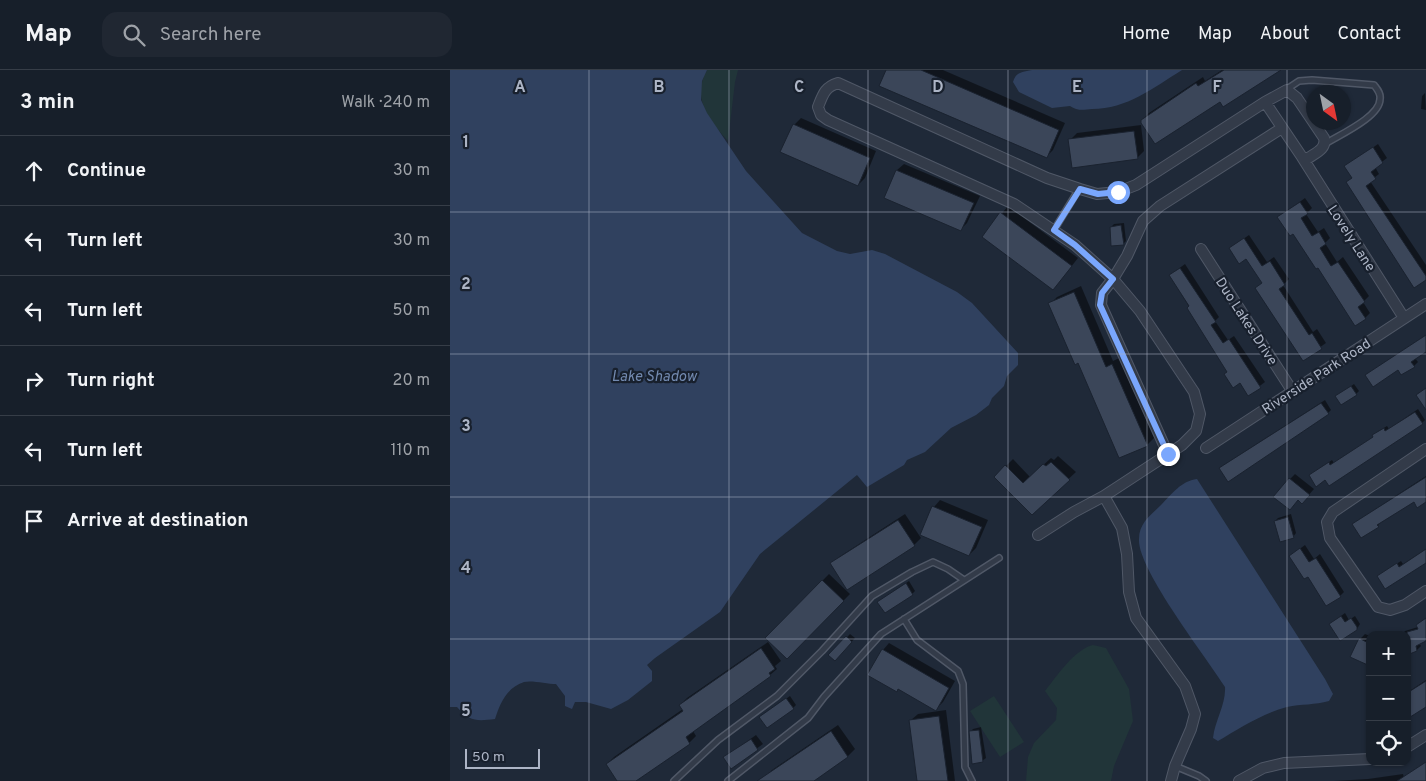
<!DOCTYPE html>
<html lang="en">
<head>
<meta charset="utf-8">
<style>
  :root { --surface:#171f2a; --page:#202732; --text:#f1f3f6; --muted:#9ea2a8; --line:#363d47 }
  body { margin:0; font-family:Overpass,sans-serif; background:var(--page); color:var(--text) }
  .controls { position:absolute; right:15px; bottom:15px; display:grid; overflow:hidden; border-radius:10px; box-shadow:0 1px 4px #0004 }
  .controls button { width:45px; height:45px; display:grid; place-items:center; padding:0; border:0; border-bottom:1px solid var(--line); background:var(--surface); color:var(--text); font:25px sans-serif }
  .compass { position:absolute; left:856px; top:15px; width:45px; height:45px; border-radius:50%; background:var(--surface); box-shadow:0 1px 4px #0004; rotate:147deg }
  .scale { position:absolute; left:15px; bottom:12px; width:75px; box-sizing:border-box; padding-left:5px; border:2px solid #adb5c6; border-top:0; font-size:14px; line-height:18px; white-space:nowrap; color:#adb5c6; -webkit-text-stroke:4px #18202d; paint-order:stroke }
  .stop { position:absolute; width:15px; height:15px; margin:-11px; border:4px solid #7aa7fd; border-radius:50%; background:#fff }
  .stop.end { background:#7aa7fd; border-color:#fff; box-shadow:0 1px 5px #0008 }
  .list { margin:0; padding:0; list-style:none }
  h2 { display:flex; justify-content:space-between; align-items:center; height:65px; margin:0; padding:0 20px; font-size:21px }
  h2 small { font-size:16px; font-weight:400; color:var(--muted) }
  .list li { display:grid; grid-template-columns:32px 1fr auto; gap:15px; align-items:center; box-sizing:border-box; height:70px; padding:0 20px; border-top:1px solid var(--line) }
  .list b { display:block; font-size:19px; white-space:nowrap }
  .list em { font-size:16px; font-style:normal; color:var(--muted) }
  .icon { flex:none; width:28px; height:28px; fill:none; stroke:currentColor; stroke-width:2; stroke-linecap:round; stroke-linejoin:round }
  .map { position:relative; flex:none; width:976px; height:711px; overflow:hidden }
  header { display:flex; align-items:center; gap:30px; box-sizing:border-box; height:70px; padding:0 25px; background:var(--surface); border-bottom:1px solid var(--line) }
  header strong { font-size:24px }
  nav { display:flex; gap:28px; margin-inline-start:auto; font-size:18px }
  .search { width:350px; height:45px; background:var(--page); display:flex; align-items:center; gap:12px; box-sizing:border-box; padding:0 18px; border-radius:15px; color:var(--muted); font-size:19px }
  main { display:flex }
  aside { flex:1; background:var(--surface) }
  .map>svg:first-child { display:block }
</style>
</head>
<body>
<header>
<strong>Map</strong>
<div class="search"><svg class="icon" aria-label="search" viewBox="0 0 24 24"><circle cx="10" cy="10" r="6"/><path d="M15 15l6 6"/></svg>Search here</div>
<nav><a>Home</a><a>Map</a><a>About</a><a>Contact</a></nav>
</header>
<main>
<aside>
<h2>3 min<small>Walk · 240 m</small></h2>
<ul class="list">
<li><svg class="icon" aria-label="ahead" viewBox="0 0 24 24"><path d="M12 20V5M6 11l6-6 6 6"/></svg><div><b>Continue</b></div><em>30 m</em></li>
<li><svg class="icon" aria-label="left" viewBox="0 0 24 24"><path d="M17 20v-9H6M10 6l-5 5 5 5"/></svg><div><b>Turn left</b></div><em>30 m</em></li>
<li><svg class="icon" aria-label="left" viewBox="0 0 24 24"><path d="M17 20v-9H6M10 6l-5 5 5 5"/></svg><div><b>Turn left</b></div><em>50 m</em></li>
<li><svg class="icon" aria-label="right" viewBox="0 0 24 24"><path d="M7 20v-9h11M14 6l5 5-5 5"/></svg><div><b>Turn right</b></div><em>20 m</em></li>
<li><svg class="icon" aria-label="left" viewBox="0 0 24 24"><path d="M17 20v-9H6M10 6l-5 5 5 5"/></svg><div><b>Turn left</b></div><em>110 m</em></li>
<li><svg class="icon" aria-label="arrive" viewBox="0 0 24 24"><path d="M6 21V4h12l-3 4 3 4H6"/></svg><div><b>Arrive at destination</b></div></li>
</ul>
</aside>
<div class="map">
<svg width="976" height="711" viewBox="0 0 976 711">
  <rect width="100%" height="100%" fill="#1f2938"/>
  <path fill="#213539" d="M 257,0 L 288,0 L 285,12 L 278,71 C 259,50 241,28 257,0 Z
    M 643,575 L 656,578 L 679,619 L 683,651 L 664,696 L 661,711 L 576,711 L 578,687 L 584,673 L 606,650 L 607,638 L 595,621 C 606,607 625,579 643,575 Z
    M 544,626 L 574,672 L 550,687 L 520,641 Z"/>
  <path fill="#30415f" d="M 0,0 L 257,0 L 252,11 L 251,30 L 257,43 L 296,101 L 352,163 L 387,181 L 400,184 L 422,180 L 435,184 L 507,222 L 522,233 L 568,283 L 568,295 L 557,306 L 554,316 L 542,328 L 539,335 L 526,345 L 501,358 L 475,382 L 457,390 L 454,395 L 417,417 L 407,405 L 310,484 L 270,542 L 205,588 L 197,595 L 202,601 L 202,611 L 178,630 L 161,639 L 136,632 L 125,632 L 122,639 L 115,636 L 115,626 L 106,614 C 97,614 82,610 74,612 C 56,618 50,634 45,649 C 27,651 20,652 7,637 L 0,637 Z
    M 582,0 L 732,0 C 703,18 677,39 642,39 C 633,40 627,41 620,36 L 602,38 L 569,22 L 563,12 C 566,2 572,2 582,0 Z
    M 747,409 L 875,609 L 883,624 L 879,631 C 865,635 851,634 837,637 C 813,643 788,659 768,671 L 763,668 C 765,650 776,635 775,617 C 757,588 687,499 689,469 C 689,453 701,445 711,435 C 722,424 731,411 747,409 Z"/>
  <path fill="#0007" d="M 437,0 L 493,0 L 615,53 L 603,80 L 596,87 Z
    M 772,0 L 828,0 L 770,30 L 692,50 L 699,43 L 753,7 L 755,11 Z
    M 975,23 L 976,40 L 971,39 L 972,26 Z
    M 351,48 L 426,81 L 415,108 L 408,115 L 344,55 Z
    M 691,55 L 694,81 L 687,88 L 620,70 L 627,63 Z
    M 928,74 L 937,88 L 925,97 L 929,104 L 920,111 L 976,195 L 976,209 L 898,112 L 903,107 L 896,96 Z
    M 454,94 L 530,126 L 517,153 L 510,160 L 435,127 L 447,100 Z
    M 855,128 L 862,138 L 856,144 L 868,162 L 874,158 L 880,168 L 875,173 L 887,192 L 893,187 L 919,226 L 913,232 L 920,243 L 915,248 L 868,196 L 843,162 L 829,147 Z
    M 558,136 L 628,188 L 610,211 L 533,166 Z
    M 674,153 L 676,171 L 673,174 L 661,157 L 664,154 Z
    M 799,165 L 817,192 L 824,187 L 839,209 L 833,215 L 863,262 L 867,259 L 876,273 L 853,289 L 813,213 L 796,187 L 780,178 Z
    M 735,194 L 769,247 L 765,251 L 778,270 L 784,266 L 815,312 L 799,324 L 790,311 L 778,302 L 720,205 Z
    M 631,216 L 663,291 L 669,288 L 704,368 L 697,375 L 629,292 L 600,234 L 607,227 Z
    M 976,266 L 976,281 L 965,288 L 968,292 L 964,296 L 952,304 Z
    M 904,314 L 909,321 L 906,324 L 887,326 Z
    M 875,330 L 881,340 L 878,343 L 774,395 Z
    M 968,339 L 975,350 L 972,353 L 876,409 L 863,403 L 882,390 L 884,393 L 924,367 L 927,362 L 937,356 L 939,359 Z
    M 608,386 L 626,402 L 582,443 L 545,407 L 563,389 L 580,407 L 601,388 L 604,390 Z
    M 845,404 L 864,419 L 857,427 L 848,429 L 840,409 Z
    M 976,406 L 976,430 L 964,430 L 931,451 L 928,456 L 903,454 Z
    M 490,430 L 538,450 L 526,478 L 519,485 L 484,437 Z
    M 455,444 L 471,468 L 464,475 L 382,494 L 389,487 Z
    M 841,444 L 846,463 L 843,467 L 825,451 L 828,448 Z
    M 855,475 L 864,489 L 870,484 L 894,522 L 890,526 L 858,505 L 840,486 Z
    M 976,479 L 976,491 L 932,503 L 951,491 L 953,494 Z
    M 379,504 L 400,524 L 337,588 L 316,568 Z
    M 459,511 L 465,521 L 462,524 L 432,529 Z
    M 895,543 L 899,550 L 905,546 L 910,554 L 907,559 L 880,554 Z
    M 976,548 L 976,568 L 969,573 L 971,576 L 967,580 L 957,565 L 951,565 L 955,561 L 968,557 L 967,555 Z
    M 400,564 L 405,568 L 385,590 L 380,585 Z
    M 915,564 L 920,566 L 920,594 L 910,569 Z
    M 318,572 L 331,591 L 325,596 L 327,599 L 320,605 L 243,661 L 246,666 L 239,673 L 184,711 L 169,711 L 157,694 L 164,687 L 233,639 L 230,635 L 237,628 Z
    M 439,573 L 505,611 L 493,632 L 486,639 L 449,618 L 433,580 Z
    M 976,610 L 976,636 L 957,648 L 957,617 L 961,620 Z
    M 340,626 L 346,635 L 343,638 L 314,644 Z
    M 496,640 L 505,711 L 468,711 L 461,650 L 468,644 Z
    M 388,655 L 405,679 L 398,686 L 362,711 L 318,711 L 315,707 L 322,700 Z
    M 531,657 L 536,688 L 532,691 L 520,662 L 523,659 Z
    M 306,665 L 313,674 L 281,697 L 275,687 Z
    M 953,704 L 955,711 L 884,711 L 918,709 Z"/>
  <path fill="#3b4659" stroke="#1a222f" d="M 436,0 L 471,0 L 609,60 L 597,88 L 429,16 Z
    M 774,0 L 831,0 L 773,37 L 770,32 L 705,74 L 691,53 L 691,50 L 746,13 L 748,16 Z
    M 343,54 L 420,88 L 408,116 L 330,82 Z
    M 684,61 L 688,89 L 622,98 L 618,69 Z
    M 923,77 L 933,93 L 921,102 L 926,109 L 916,116 L 976,206 L 976,210 L 964,218 L 896,112 L 902,108 L 894,96 Z
    M 446,100 L 524,133 L 511,161 L 434,128 Z
    M 850,132 L 858,144 L 851,148 L 862,166 L 869,162 L 876,174 L 870,178 L 881,196 L 888,192 L 915,232 L 908,237 L 916,249 L 905,256 L 868,198 L 866,199 L 843,164 L 840,166 L 827,147 Z
    M 550,142 L 622,196 L 603,220 L 532,167 Z
    M 671,155 L 674,175 L 661,176 L 660,157 Z
    M 794,168 L 812,196 L 820,191 L 835,215 L 829,219 L 859,265 L 862,263 L 872,279 L 853,291 L 805,218 L 812,213 L 796,189 L 789,194 L 779,178 Z
    M 730,198 L 766,252 L 761,255 L 773,273 L 779,269 L 811,318 L 798,326 L 790,313 L 783,318 L 774,304 L 777,302 L 737,238 L 739,236 L 719,205 Z
    M 624,222 L 656,297 L 662,294 L 698,376 L 669,388 L 628,293 L 625,295 L 598,233 Z
    M 976,265 L 976,282 L 961,292 L 965,297 L 951,305 L 948,300 L 923,317 L 915,305 Z
    M 901,316 L 907,325 L 891,335 L 885,326 Z
    M 976,318 L 976,340 L 966,325 Z
    M 871,333 L 879,344 L 778,412 L 769,398 Z
    M 965,342 L 973,354 L 879,416 L 875,410 L 866,417 L 859,405 L 879,392 L 880,395 L 923,367 L 922,365 L 934,358 L 935,361 Z
    M 601,392 L 620,410 L 582,445 L 544,407 L 555,395 L 573,413 L 593,394 L 596,396 Z
    M 976,407 L 976,432 L 967,438 L 964,432 L 927,455 L 929,457 L 911,468 L 902,454 Z
    M 839,408 L 860,425 L 852,434 L 848,430 L 840,440 L 823,427 Z
    M 482,436 L 532,457 L 519,486 L 470,465 Z
    M 838,447 L 844,468 L 830,472 L 824,451 Z
    M 448,450 L 465,476 L 397,520 L 380,493 Z
    M 850,478 L 859,492 L 866,488 L 891,527 L 876,536 L 858,507 L 854,509 L 839,486 Z
    M 976,479 L 976,493 L 935,519 L 927,506 L 947,493 L 949,497 Z
    M 372,510 L 394,531 L 337,589 L 315,568 Z
    M 456,513 L 463,525 L 435,543 L 427,532 Z
    M 891,546 L 895,552 L 901,548 L 907,557 L 907,560 L 890,571 L 879,554 Z
    M 976,548 L 976,571 L 966,576 L 967,581 L 957,585 L 957,562 L 968,559 L 966,555 Z
    M 396,566 L 402,572 L 385,591 L 378,585 Z
    M 909,568 L 920,574 L 920,596 L 900,587 Z
    M 311,578 L 325,599 L 319,603 L 321,606 L 236,667 L 240,674 L 186,711 L 167,711 L 156,694 L 233,641 L 229,635 Z
    M 432,579 L 499,618 L 486,641 L 448,619 L 447,622 L 417,605 Z
    M 976,611 L 976,637 L 957,649 L 957,623 Z
    M 336,628 L 344,639 L 317,658 L 309,647 Z
    M 489,646 L 498,711 L 467,711 L 459,650 Z
    M 529,660 L 533,692 L 522,694 L 519,661 Z
    M 381,661 L 398,687 L 364,711 L 307,711 Z
    M 301,669 L 308,680 L 281,699 L 273,687 Z
    M 976,692 L 976,711 L 947,711 Z"/>
  <g fill="none" stroke-linecap="round" stroke-linejoin="round">
    <defs>
      <path id="service" d="M 837,19 L 849,11 L 862,10 L 924,15 C 927,19 931,23 930,29 C 930,47 889,65 875,74
        M 604,160 L 629,119
        M 454,549 L 467,570 L 508,601 L 513,614 L 515,697 L 522,711
        M 725,696 L 749,706 L 756,711
        M 224,711 L 268,670 L 327,626 L 372,581 L 422,526 L 462,502 L 483,492 L 498,499 L 514,510
        M 278,711 L 358,648 L 374,627 L 431,564 L 549,488"/>
      <path id="minor" d="M 852,87 L 954,248
        M 751,179 L 843,322
        M 756,378 L 976,234
        M 976,379 L 883,442 L 877,452 L 880,468 L 928,537 L 940,540 L 955,535 L 976,521
        M 718,384 L 651,235 L 652,223 L 663,209 L 677,186 L 693,151 L 710,136 L 832,58
        M 654,426 L 672,458 L 677,484 L 679,522 L 686,548 L 735,616 L 745,644 L 741,659 L 725,696 L 721,711
        M 588,465 L 624,442 L 654,426 L 732,375 L 746,361 L 750,344 L 744,322 L 690,241 L 663,209 L 625,175 L 564,134 L 378,50 L 371,45 L 368,37 C 373,24 375,17 388,13 L 597,108 L 630,119 L 647,124 L 668,122 L 686,115 L 815,32 L 837,20 L 847,28 L 874,68 C 877,79 865,83 857,89 L 852,87 L 815,32
        M 957,677 L 976,665
        M 789,711 L 813,698 L 834,693 L 920,689"/>
    </defs>
    <use href="#service" stroke="#505867" stroke-width="8"/>
    <use href="#minor" stroke="#505867" stroke-width="12"/>
    <use href="#service" stroke="#333b49" stroke-width="5"/>
    <use href="#minor" stroke="#333b49" stroke-width="10"/>
  </g>
  <g fill="none" stroke-linecap="round" stroke-linejoin="round">
    <path stroke="#7aa7fd" stroke-width="6" d="M 668,122 L 648,124 L 630,119 L 604,160 L 625,175 L 663,209 L 652,223 L 650,235 L 718,384"/>
  </g>
  <path fill="none" stroke="#adb5c6" stroke-width="1" stroke-opacity="0.55" d="M 139,0 L 139,711M 279,0 L 279,711M 418,0 L 418,711M 558,0 L 558,711M 697,0 L 697,711M 837,0 L 837,711M 0,142 L 976,142M 0,284 L 976,284M 0,427 L 976,427M 0,569 L 920,569M 957,569 L 976,569"/>
  <g text-anchor="middle" stroke-width="4.5" stroke-linejoin="round" paint-order="stroke">
    <g font-size="14" fill="#adb5c6" stroke="#18202d">
      <text transform="translate(902 168) rotate(57)" y="5">Lovely Lane</text>
      <text transform="translate(797 251) rotate(57)" y="5">Duo Lakes Drive</text>
      <text transform="translate(866 306) rotate(-33)" y="5">Riverside Park Road</text>
    </g>
    <g font-size="15" font-style="italic" fill="#738ab0" stroke="#18202d">
      <text x="204" y="311">Lake Shadow</text>
    </g>
  </g>
  <g font-size="16" text-anchor="middle" font-weight="bold" fill="#adb5c6" stroke="#18202d" stroke-width="4.5" stroke-linejoin="round" paint-order="stroke">
    <text x="70" y="22">A</text>
    <text x="209" y="22">B</text>
    <text x="349" y="22">C</text>
    <text x="488" y="22">D</text>
    <text x="627" y="22">E</text>
    <text x="767" y="22">F</text>
    <text x="16" y="77">1</text>
    <text x="16" y="219">2</text>
    <text x="16" y="361">3</text>
    <text x="16" y="503">4</text>
    <text x="16" y="646">5</text>
  </g>
</svg>
<div class="controls">
<button>+</button>
<button>−</button>
<button><svg class="icon" aria-label="locate" viewBox="0 0 24 24"><circle cx="12" cy="12" r="6"/><path d="M12 2v4M12 18v4M2 12h4M18 12h4"/></svg></button>
</div>
<svg class="compass" viewBox="-18 -18 36 36"><path d="M0-13l5 13h-10z" fill="#e53935"/><path d="M0 13l5-13h-10z" fill="#9ea2a8"/></svg>
<div class="scale">50 m</div>
<div class="stop" style="left:668px;top:122px"></div>
<div class="stop end" style="left:718px;top:384px"></div>
</div>
</main>
</body>
</html>
